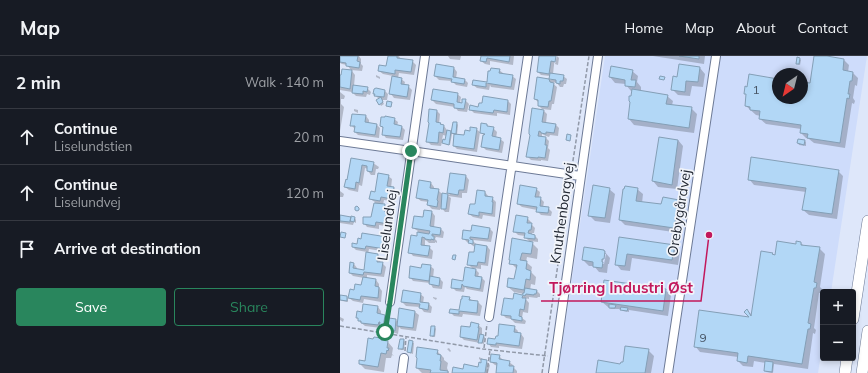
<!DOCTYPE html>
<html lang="en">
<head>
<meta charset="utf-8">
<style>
  :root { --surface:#171b24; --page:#242831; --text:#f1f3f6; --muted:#9ea1a6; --line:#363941; --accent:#29865d }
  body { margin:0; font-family:Mulish,sans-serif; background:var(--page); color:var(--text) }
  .controls { position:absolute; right:12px; bottom:12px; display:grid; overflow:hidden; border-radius:4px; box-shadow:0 2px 6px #0003 }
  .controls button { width:36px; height:36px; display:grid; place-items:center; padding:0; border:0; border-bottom:1px solid var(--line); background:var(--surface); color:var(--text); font:20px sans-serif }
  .compass { position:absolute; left:432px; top:12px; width:36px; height:36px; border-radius:50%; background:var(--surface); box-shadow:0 2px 6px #0003; rotate:215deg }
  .stop { position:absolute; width:12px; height:12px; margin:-9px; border:3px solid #29865d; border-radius:50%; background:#fff }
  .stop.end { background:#29865d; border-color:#fff; box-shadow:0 1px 4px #0008 }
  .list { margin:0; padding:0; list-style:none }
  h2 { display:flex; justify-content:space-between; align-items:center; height:52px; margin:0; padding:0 16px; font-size:17px }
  h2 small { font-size:13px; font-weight:400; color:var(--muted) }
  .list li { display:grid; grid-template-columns:26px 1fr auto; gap:12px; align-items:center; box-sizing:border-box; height:56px; padding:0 16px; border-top:1px solid var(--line) }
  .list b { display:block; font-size:15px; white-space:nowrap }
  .list p { margin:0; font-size:13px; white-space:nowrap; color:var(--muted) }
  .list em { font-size:13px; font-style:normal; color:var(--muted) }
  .actions { display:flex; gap:8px; padding:12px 16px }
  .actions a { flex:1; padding:9px 0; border:1px solid var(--accent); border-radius:4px; text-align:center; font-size:14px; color:var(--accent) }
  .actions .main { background:var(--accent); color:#fff }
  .icon { flex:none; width:22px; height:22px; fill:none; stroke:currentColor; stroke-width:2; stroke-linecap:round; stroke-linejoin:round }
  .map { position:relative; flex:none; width:528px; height:317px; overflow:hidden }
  header { display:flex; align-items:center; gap:24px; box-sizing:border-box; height:56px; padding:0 20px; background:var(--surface); border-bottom:1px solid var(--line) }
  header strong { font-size:19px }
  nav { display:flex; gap:22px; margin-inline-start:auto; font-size:14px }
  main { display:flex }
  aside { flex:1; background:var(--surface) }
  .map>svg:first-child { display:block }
</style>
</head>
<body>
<header>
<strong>Map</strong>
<nav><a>Home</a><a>Map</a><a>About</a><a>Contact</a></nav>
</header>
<main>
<aside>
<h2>2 min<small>Walk · 140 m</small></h2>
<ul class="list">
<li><svg class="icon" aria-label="ahead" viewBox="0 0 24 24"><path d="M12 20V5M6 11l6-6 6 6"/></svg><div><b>Continue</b><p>Liselundstien</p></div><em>20 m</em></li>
<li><svg class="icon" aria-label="ahead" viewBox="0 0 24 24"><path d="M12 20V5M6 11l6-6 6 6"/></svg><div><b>Continue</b><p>Liselundvej</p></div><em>120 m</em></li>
<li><svg class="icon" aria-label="arrive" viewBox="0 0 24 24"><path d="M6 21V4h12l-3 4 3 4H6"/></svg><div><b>Arrive at destination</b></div></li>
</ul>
<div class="actions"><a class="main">Save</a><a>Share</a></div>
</aside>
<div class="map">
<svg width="528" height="317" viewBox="0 0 528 317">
  <rect width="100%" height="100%" fill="#dee7fa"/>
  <path fill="#cedcfb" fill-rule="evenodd" d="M 265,0 L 527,0 L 491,236 L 483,236 L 483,285 L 478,317 L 218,317 ZM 438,18 L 462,18 L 462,42 L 438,42 Z"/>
  <path fill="#0003" fill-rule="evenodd" d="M 0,0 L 19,0 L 21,3 L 21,8 L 23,10 L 22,15 L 11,14 L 7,9 L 2,8 L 0,7 Z
    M 49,0 L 59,0 L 60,2 L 60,3 L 72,5 L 76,9 L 74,19 L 59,17 L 58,22 L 61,23 L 65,26 L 64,30 L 68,30 L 72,34 L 70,44 L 54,42 L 51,38 L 53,20 L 43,18 L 39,15 L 47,12 Z
    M 108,0 L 121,0 L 120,4 L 110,3 Z
    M 142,0 L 174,0 L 173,9 L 150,5 L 150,9 L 145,8 L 141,5 Z
    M 200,0 L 215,0 L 213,18 L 223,20 L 227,23 L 226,28 L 224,28 L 223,31 L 220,31 L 217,27 L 211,26 L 217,31 L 214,48 L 212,48 L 211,54 L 202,53 L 199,50 L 199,47 L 195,43 L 198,22 L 212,24 L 210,22 L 210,20 L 201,19 L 198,16 Z
    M 217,0 L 219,2 L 218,9 L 215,8 Z
    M 313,0 L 365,0 L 364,8 Z
    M 475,0 L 504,4 L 509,9 L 508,16 L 513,17 L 518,22 L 517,30 L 515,29 L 513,42 L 515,45 L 514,48 L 512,47 L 505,92 L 474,87 L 469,83 L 466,82 L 461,77 L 461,73 L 426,68 L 420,63 L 421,60 L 416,59 L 406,50 L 407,40 L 405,37 L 408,32 L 438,24 L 438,42 L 462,42 L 462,27 L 471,29 Z
    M 460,3 L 461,4 L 460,9 L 457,8 Z
    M 114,12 L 117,16 L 116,22 L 124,23 L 128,27 L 127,31 L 116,29 L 112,25 L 99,24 L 95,20 Z
    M 360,12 L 365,18 L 363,31 L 352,30 L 350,40 L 338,39 L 332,33 L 338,22 Z
    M 159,14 L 163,17 L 163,19 L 172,20 L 176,23 L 174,34 L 151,31 L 150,29 L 149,34 L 137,32 L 133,29 L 146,27 L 148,28 L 149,16 Z
    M 12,15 L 15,19 L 14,30 L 27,32 L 31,36 L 30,39 L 27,38 L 26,41 L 16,40 L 12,36 L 0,34 L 0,20 Z
    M 292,15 L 298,20 L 297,26 L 301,31 L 301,36 L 327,40 L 333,45 L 332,49 L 351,52 L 357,58 L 354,77 L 294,69 L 289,63 L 293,35 L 291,35 L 286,29 L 286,28 L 275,27 L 270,21 Z
    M 36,19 L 40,21 L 40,23 L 36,21 Z
    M 45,35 L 48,38 L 47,44 L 42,44 L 44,48 L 41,50 L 40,48 L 39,43 L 34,38 Z
    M 0,36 L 5,40 L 4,43 L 1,43 L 1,48 L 4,51 L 0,75 Z
    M 117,38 L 121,41 L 120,47 L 123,48 L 125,44 L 129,48 L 127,56 L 118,55 L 115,51 L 96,48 L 92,44 Z
    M 168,45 L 171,48 L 170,59 L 157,57 L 157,60 L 134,57 L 130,53 Z
    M 14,53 L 18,54 L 18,57 L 14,55 Z
    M 97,55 L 100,58 L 99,68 L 104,70 L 107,74 L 107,75 L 112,76 L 117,67 L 118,69 L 117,79 L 125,81 L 136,73 L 140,76 L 137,96 L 117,93 L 114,90 L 115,78 L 112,78 L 110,89 L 105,88 L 102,86 L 101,90 L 91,89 L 87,85 ZM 103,79 L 107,80 L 106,85 L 102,84 Z
    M 204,55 L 207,58 L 206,67 L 215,68 L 219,72 L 218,80 L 210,79 L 209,81 L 206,80 L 202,78 L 202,81 L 206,82 L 209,85 L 208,92 L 210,94 L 208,105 L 201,104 L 201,105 L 191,104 L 187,100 L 191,79 Z
    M 13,59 L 26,60 L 29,64 L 29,67 L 37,69 L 40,72 L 39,82 L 18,79 L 15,76 L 15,73 L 11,69 Z
    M 54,63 L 58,66 L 57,70 L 61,70 L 65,74 L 63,84 L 46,82 L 43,78 L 44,73 L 41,70 Z
    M 147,69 L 150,72 L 153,72 L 157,76 L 156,82 L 160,83 L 164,86 L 162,97 L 146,94 L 142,90 L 144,79 L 141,77 Z
    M 338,84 L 343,90 L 337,133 L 318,131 L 313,125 Z
    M 465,85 L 466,86 L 466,90 L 459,89 L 458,87 Z
    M 11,103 L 33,107 L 39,111 L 38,113 L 36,113 L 35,119 L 31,119 L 28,115 L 28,113 L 25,112 L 22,130 L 19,129 L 18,136 L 9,134 L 5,131 L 8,125 Z
    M 498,115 L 503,120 L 497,163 L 469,159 L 463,154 L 466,136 L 414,129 L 409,123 Z
    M 48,120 L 52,123 L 51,132 L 54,132 L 57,136 L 55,146 L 44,144 L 43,149 L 48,153 L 47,156 L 50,157 L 53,160 L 52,171 L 39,169 L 39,173 L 27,171 L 24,167 L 32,162 L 35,146 L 30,143 Z
    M 126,120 L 129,124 L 127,137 L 122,137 L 122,142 L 108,140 L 111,142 L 109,156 L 105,156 L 101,151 L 100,154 L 92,153 L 88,149 L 89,146 L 81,145 L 77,142 L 91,127 L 94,131 L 94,134 L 98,134 L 102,138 L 110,139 L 108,137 Z
    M 196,133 L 200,136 L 199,142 L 200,142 L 204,146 L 203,151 L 208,152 L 212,156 L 211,160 L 201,159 L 197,155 L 197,154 L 182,151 L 178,148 Z
    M 269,133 L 275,138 L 270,167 L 255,165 L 249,159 Z
    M 297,133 L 303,138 L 302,147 L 322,150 L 338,145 L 344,150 L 340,177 L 285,169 L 280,164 Z
    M 0,135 L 4,138 L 3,141 L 0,141 Z
    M 145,136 L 148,140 L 148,142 L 152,142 L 156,146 L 155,161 L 143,159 L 142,163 L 133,161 L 129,158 Z
    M 92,156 L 95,160 L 94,172 L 101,173 L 104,176 L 103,182 L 96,181 L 95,183 L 97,185 L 97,187 L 95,186 L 95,187 L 89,187 L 87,185 L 85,184 L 85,190 L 89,191 L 93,195 L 92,203 L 73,200 L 70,196 L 77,181 L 78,175 L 73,172 Z
    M 0,160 L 15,162 L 16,164 L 16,167 L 14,166 L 13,169 L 0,167 Z
    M 187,162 L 191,166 L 191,168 L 195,172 L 194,177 L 192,177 L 192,179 L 195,180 L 198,183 L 198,186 L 190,185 L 198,193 L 197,203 L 187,201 L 186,206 L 192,211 L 191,216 L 196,221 L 195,229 L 191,228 L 190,234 L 197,235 L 200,238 L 200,241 L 198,241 L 197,242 L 189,241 L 189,243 L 185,242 L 189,247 L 188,257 L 183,256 L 182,262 L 186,265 L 185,268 L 175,267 L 171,263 L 166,262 L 162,258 L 174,244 L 175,239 L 183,240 L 184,238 L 174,236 L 168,231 L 175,224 L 177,213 L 171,207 L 191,187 L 185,181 L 185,180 L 178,179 L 174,175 Z
    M 149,172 L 153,176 L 151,186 L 133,184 L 133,185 L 137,189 L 147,190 L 150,194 L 148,210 L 141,209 L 141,213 L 134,212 L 139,217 L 138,221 L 142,222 L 145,225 L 143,236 L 127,233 L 125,231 L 124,236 L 116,235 L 112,231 L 124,226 L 133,213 L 128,208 L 135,197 L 136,191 L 133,190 L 129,186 L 127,186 L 123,182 L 132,177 Z
    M 46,182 L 50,185 L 48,196 L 29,193 L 28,198 L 38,199 L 41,202 L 40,207 L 42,207 L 46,211 L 44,221 L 27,219 L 27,222 L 36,224 L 39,228 L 39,231 L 42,235 L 41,246 L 24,243 L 23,247 L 13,245 L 9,242 L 15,235 L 22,230 L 24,222 L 13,220 L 10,217 L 14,208 L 17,212 L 17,214 L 24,215 L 27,196 L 16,194 L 13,191 L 18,189 Z
    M 280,182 L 334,190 L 340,196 L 338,209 L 292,202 L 290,215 L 281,214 L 276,208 Z
    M 461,187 L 464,190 L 479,192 L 485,198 L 480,231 L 482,233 L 481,237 L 479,237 L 474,272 L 476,274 L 475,278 L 473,277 L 468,313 L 434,308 L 433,317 L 426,316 L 425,314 L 426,307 L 414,305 L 413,311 L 403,310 L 398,305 L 398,301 L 360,296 L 355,290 L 412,263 L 407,254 L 412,259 L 432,198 L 434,200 Z
    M 264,195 L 270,202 L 269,208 L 268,208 L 267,217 L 259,216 L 254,210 L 249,210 L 243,204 ZM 264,198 L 266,198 L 264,208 L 262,208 Z
    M 90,210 L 94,213 L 93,222 L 100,223 L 103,226 L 102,233 L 93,232 L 90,227 L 73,225 L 70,221 L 82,213 Z
    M 325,234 L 331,239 L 328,260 L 289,254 L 289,256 L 283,255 L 281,253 L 271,253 L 268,251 L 262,246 Z
    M 80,238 L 84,241 L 83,247 L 89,248 L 92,251 L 91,257 L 84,256 L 80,251 L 66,250 L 62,246 Z
    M 6,240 L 8,242 L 8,246 L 2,245 L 0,244 Z
    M 93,241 L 97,242 L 96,244 L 93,242 Z
    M 129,242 L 133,245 L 138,246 L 142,250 L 140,260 L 123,258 L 122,261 L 114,260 L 110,256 L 111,254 L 120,255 Z
    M 38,251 L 41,255 L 41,259 L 45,260 L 49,265 L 50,263 L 56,264 L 58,267 L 60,254 L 75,256 L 79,259 L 76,275 L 61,273 L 59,271 L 58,278 L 52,276 L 47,272 L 46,275 L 43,275 L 41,272 L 25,270 L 19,265 L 19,263 L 17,262 L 23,257 Z
    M 0,261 L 4,263 L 3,266 L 0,264 Z
    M 138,269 L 142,272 L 142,279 L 145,281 L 144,288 L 140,287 L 124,284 L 121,281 L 131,272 Z
    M 95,271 L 96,273 L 95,281 L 92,281 L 91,279 Z
    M 174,271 L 178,275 L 177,278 L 181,278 L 184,282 L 182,293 L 159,290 L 159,292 L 151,291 L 148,287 L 156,284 Z
    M 41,283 L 44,286 L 48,286 L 53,292 L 52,298 L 54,300 L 52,299 L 51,302 L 46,302 L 44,316 L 25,313 L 20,308 L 26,306 Z
    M 64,284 L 65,286 L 64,294 L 61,294 L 59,292 Z
    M 72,286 L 74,287 L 73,298 L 70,297 L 68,296 Z
    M 109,292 L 111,295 L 110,296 L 107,293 Z
    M 308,294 L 314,300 L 311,317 L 257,317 L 281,309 Z
    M 97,295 L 104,302 L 104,304 L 108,307 L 107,312 L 109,317 L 82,317 L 77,312 Z
    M 159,300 L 163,304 L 169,306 L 173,309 L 173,311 L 177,315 L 177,317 L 157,317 L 158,310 L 155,309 L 151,306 Z
    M 139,301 L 143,303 L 142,304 L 146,305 L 150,309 L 148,317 L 113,317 L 124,314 L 139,312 L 142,308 L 142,305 L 139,303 Z"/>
  <path fill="#b2d7f6" stroke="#849fb6" d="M 0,0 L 18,0 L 17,5 L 20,6 L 19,12 L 6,10 L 6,7 L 0,6 Z
    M 48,0 L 57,0 L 57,2 L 73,4 L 71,16 L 55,14 L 55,18 L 38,15 L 39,9 L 46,10 Z
    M 141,0 L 170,0 L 169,6 L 147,2 L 146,6 L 140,5 Z
    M 199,0 L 216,0 L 215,6 L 211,5 L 209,18 L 197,16 Z
    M 339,0 L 359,0 L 359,3 Z
    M 474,0 L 487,0 L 504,3 L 503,14 L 513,16 L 512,25 L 510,25 L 508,38 L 510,38 L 509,43 L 507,42 L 500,87 L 467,82 L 468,78 L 460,77 L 461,69 L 419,63 L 420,55 L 410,54 L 410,51 L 405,50 L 406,38 L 404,38 L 405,30 L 407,31 L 409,18 L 438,23 L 438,42 L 462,42 L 462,26 L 470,27 Z
    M 457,1 L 460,2 L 459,8 L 456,8 Z
    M 96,8 L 114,11 L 113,21 L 125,23 L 124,28 L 111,26 L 112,23 L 94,20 Z
    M 339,8 L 360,11 L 358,26 L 346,25 L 345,36 L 331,34 L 333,20 L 337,21 Z
    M 271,10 L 293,14 L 291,24 L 296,24 L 295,31 L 285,30 L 285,24 L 269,21 Z
    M 151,12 L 160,13 L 159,17 L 173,19 L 171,31 L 146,27 L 146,31 L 132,29 L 133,24 L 147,26 L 148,15 L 150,15 Z
    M 2,13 L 12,14 L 10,33 L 0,31 L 0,19 L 1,19 Z
    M 210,17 L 224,19 L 223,25 L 220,25 L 220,28 L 216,27 L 216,24 L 209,23 Z
    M 52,20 L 62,22 L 61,28 L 69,29 L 67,41 L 49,38 Z
    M 320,20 L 325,21 L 324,24 L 319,23 Z
    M 197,21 L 209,23 L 210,26 L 214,27 L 211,45 L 209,45 L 208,51 L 198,50 L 198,44 L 194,43 Z
    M 13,29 L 28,31 L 27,36 L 23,35 L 23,38 L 12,37 Z
    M 36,32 L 45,34 L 44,41 L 34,40 L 35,38 L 33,38 L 34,33 Z
    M 93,33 L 118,37 L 117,46 L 122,47 L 122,43 L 126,43 L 124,53 L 114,52 L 114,48 L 91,44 Z
    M 292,33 L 328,39 L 326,48 L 352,51 L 349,72 L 288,63 L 290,46 L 289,45 L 289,40 L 291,40 Z
    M 143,40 L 168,44 L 167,56 L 154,54 L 153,57 L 129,54 L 130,49 L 138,51 L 139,47 L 142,47 Z
    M 41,41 L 43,46 L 39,49 L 36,44 Z
    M 47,45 L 52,46 L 51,51 L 46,50 Z
    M 192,52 L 204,54 L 202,66 L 216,68 L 214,77 L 206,76 L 206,78 L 201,77 L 201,76 L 199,75 L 198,80 L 206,81 L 205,89 L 207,89 L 205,102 L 198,101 L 198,102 L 186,101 L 190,79 L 189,78 L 189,74 Z
    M 89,53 L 97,54 L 96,66 L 101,67 L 100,68 L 104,69 L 103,77 L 99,76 L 98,87 L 86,86 L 89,67 L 88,66 Z
    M 12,58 L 26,59 L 25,66 L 37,68 L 35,79 L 14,76 L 15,70 L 10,70 Z
    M 45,60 L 55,62 L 54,68 L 62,70 L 60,81 L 42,79 L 43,71 L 40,70 L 41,61 L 45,61 Z
    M 113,66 L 117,66 L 116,78 L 111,77 Z
    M 141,67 L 147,68 L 147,70 L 154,71 L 152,80 L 161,82 L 159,94 L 141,91 L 143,79 L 144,79 L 145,78 L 140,77 Z
    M 130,71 L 137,72 L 134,93 L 113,90 L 114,78 L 124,79 L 125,74 L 130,75 Z
    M 107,74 L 111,75 L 109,89 L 102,87 L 103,83 L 105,84 Z
    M 227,78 L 231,79 L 230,85 L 226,84 Z
    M 319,81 L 338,84 L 332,129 L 312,125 Z
    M 458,83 L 465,84 L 464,89 L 457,87 Z
    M 411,101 L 499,114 L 492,158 L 462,154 L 466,132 L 408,124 Z
    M 11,102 L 34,106 L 32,116 L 27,115 L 27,110 L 22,109 L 19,127 L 16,126 L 15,133 L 4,131 L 6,123 L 7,124 Z
    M 38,117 L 49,119 L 47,130 L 54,131 L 52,143 L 41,141 L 40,145 L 29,143 L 31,135 L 35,136 Z
    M 110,117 L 126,119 L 124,134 L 119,134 L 118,139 L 107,137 Z
    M 79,124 L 91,126 L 90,132 L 99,133 L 97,144 L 98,145 L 97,151 L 87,149 L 88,144 L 76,142 Z
    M 180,129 L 197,132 L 195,141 L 201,141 L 200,150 L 209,151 L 208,157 L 196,156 L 197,151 L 177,148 Z
    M 253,129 L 270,132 L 265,162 L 248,160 Z
    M 285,130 L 298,132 L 296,145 L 321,148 L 323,141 L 339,144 L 334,172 L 279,164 L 283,133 L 284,133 Z
    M 137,134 L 145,135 L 145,140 L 153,141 L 152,146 L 153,146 L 152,158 L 139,156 L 139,160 L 128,158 L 130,148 L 135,148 Z
    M 102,137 L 108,138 L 106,153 L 101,153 Z
    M 34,147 L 45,148 L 44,155 L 50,156 L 49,168 L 36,166 L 35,170 L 23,168 L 23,161 L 31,161 Z
    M 17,150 L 19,152 L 19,154 L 17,155 L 15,154 L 15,151 Z
    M 84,154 L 92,155 L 90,170 L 101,172 L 100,179 L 92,178 L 92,180 L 94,180 L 94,184 L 91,183 L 91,184 L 85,183 L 85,182 L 82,181 L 81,189 L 90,190 L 88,200 L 68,197 L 71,179 L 77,180 L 77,176 L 89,178 L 90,175 L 72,172 L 74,160 L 83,161 Z
    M 0,159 L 11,161 L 10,166 L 0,165 Z
    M 176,159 L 188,161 L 187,167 L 192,167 L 191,174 L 189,174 L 188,177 L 195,179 L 195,183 L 184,182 L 185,177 L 173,176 Z
    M 11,160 L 15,161 L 14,166 L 10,165 Z
    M 132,169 L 150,172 L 148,183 L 130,181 L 130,183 L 133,184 L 133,188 L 128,187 L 129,184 L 122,183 L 123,174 L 131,175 Z
    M 1,176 L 6,177 L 5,182 L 0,181 Z
    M 22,177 L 47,181 L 45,193 L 26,190 L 25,193 L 12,191 L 12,187 L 17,188 L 18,182 L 21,183 Z
    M 279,181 L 335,189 L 332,204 L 287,198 L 285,210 L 275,209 Z
    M 172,182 L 193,186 L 191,198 L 182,197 L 180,204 L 187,205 L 186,213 L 191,215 L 190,224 L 186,223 L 184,234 L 167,231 L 168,222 L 174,223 L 177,209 L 169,208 L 170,204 L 169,204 Z
    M 437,185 L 456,188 L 456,185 L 461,186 L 461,189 L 480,191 L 474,226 L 477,227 L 476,232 L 474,232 L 468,267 L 471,268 L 470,273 L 468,273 L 462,308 L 408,300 L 407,307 L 397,305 L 398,297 L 354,291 L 359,254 L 409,261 L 404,256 L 407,253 L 411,260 L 421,195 L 433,197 L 432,198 L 435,199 Z
    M 135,188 L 147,190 L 145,207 L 138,206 L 137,210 L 127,209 L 129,196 L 134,196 Z
    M 244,191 L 264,194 L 264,195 L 265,195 L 264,203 L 262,203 L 262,206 L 263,206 L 262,212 L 253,211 L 253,206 L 242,204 Z
    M 26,196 L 38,198 L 37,206 L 43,206 L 41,218 L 24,216 L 23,219 L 9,217 L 10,206 L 14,207 L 13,212 L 24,214 Z
    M 113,199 L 116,199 L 115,204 L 112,203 Z
    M 82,208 L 91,209 L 89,225 L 69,222 L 70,210 L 81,212 Z
    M 125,211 L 136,213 L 135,220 L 142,221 L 140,233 L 123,230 L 123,229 L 122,228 L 121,233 L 111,232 L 112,223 L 123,225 Z
    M 90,220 L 100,222 L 99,230 L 89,228 Z
    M 23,221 L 36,223 L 35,230 L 39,231 L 38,242 L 21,240 L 20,244 L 8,242 L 10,233 L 14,234 L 15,228 L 21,229 Z
    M 264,224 L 326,233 L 323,255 L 261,246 Z
    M 185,232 L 197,234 L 196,238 L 194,238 L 194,239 L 186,238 L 185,240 L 183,239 L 182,242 L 186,242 L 184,254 L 180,253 L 179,260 L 182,261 L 182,265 L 171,263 L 171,260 L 161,259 L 164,242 L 173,243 L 174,237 L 182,239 L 183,237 L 184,237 Z
    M 63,234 L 81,237 L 80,246 L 89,247 L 88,254 L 79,252 L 80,248 L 61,246 Z
    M 0,239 L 7,240 L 7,245 L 0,244 Z
    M 122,240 L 130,241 L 129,244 L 138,245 L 137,257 L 119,255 L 119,258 L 109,257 L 110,253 L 119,254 L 121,243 L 122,243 Z
    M 23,248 L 38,250 L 37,257 L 45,259 L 43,272 L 39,272 L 40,266 L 39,266 L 38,269 L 21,267 L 21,265 L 18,265 L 18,262 L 16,262 L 17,255 L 22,256 Z
    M 269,248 L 276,249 L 275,252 L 269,252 Z
    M 281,251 L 288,252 L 287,255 L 280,254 Z
    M 59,252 L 75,255 L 73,272 L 57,270 Z
    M 49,262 L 56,263 L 55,275 L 47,273 Z
    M 131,266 L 139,268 L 138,272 L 139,272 L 137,284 L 120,281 L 121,270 L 130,271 Z
    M 159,268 L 175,270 L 174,276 L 181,277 L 179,290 L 156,287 L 156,289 L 147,288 L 148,282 L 155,283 L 156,280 L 158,280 Z
    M 91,270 L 95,270 L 94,280 L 90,280 Z
    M 140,278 L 144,279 L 142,287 L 138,287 Z
    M 34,281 L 41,282 L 41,284 L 48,285 L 47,292 L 49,292 L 48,295 L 47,294 L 46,298 L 41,297 L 38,311 L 19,308 L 19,304 L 25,305 L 28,282 L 33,283 Z
    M 60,283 L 64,283 L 63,293 L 58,293 Z
    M 69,284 L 73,285 L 71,297 L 67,296 Z
    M 285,290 L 309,293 L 305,317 L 256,317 L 258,304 L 280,308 L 281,306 L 283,306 Z
    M 77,291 L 98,294 L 97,298 L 101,299 L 100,305 L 101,305 L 100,314 L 108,315 L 108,317 L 90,317 L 91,314 L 76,312 L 77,302 L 76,301 Z
    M 151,298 L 160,299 L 159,303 L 170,305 L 169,310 L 174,310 L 173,317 L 156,317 L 157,307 L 150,306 Z
    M 141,303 L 147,304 L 145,317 L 112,317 L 113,311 L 123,313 L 124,308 L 138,311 L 139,306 L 141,307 Z
    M 425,305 L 433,306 L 432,316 L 424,315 Z"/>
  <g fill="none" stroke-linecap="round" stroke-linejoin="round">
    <defs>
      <path id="street" d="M 0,85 L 71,95 L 240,120
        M 50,246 L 85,0
        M 149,261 L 188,0
        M 62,317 L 64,302
        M 213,317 L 258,0
        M 328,317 L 376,0"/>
      <path id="secondary" d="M 513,263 L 528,165
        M 505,317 L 507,302
        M 522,317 L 528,275"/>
    </defs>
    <use href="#street" stroke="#6d7a96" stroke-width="10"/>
    <use href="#secondary" stroke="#6d7a96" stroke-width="12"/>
    <path stroke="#9199a8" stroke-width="1.5" stroke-dasharray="4 2" stroke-linecap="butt" d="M 232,111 L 249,0
      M 0,270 L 143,293 L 208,300
      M 45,276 L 48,254
      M 144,292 L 147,268
      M 65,295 L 66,281
      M 147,317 L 150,294
      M 202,317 L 230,126"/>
    <use href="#street" stroke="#fff" stroke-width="8"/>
    <use href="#secondary" stroke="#fff" stroke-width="11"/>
  </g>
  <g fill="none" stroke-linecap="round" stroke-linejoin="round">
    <path stroke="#29865d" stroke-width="5" d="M 45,276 L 50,246 L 71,95"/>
  </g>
  <g text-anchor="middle" stroke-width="3.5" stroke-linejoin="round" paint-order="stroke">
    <g font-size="12" fill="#485565">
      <text x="416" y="38">1</text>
      <text x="363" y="286">9</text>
    </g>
    <g font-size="14" fill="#242a35" stroke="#f1f4fa">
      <text transform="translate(222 157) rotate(-82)" y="5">Knuthenborgvej</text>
      <text transform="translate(339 157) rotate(-81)" y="5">Orebygårdvej</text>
      <text transform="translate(47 169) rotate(-82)" y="5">Liselundvej</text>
    </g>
  </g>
  <path fill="none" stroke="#c2185b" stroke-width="1.5" d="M369 179L361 245H201"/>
  <circle fill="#c2185b" stroke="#f1f4fa" stroke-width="1.5" cx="369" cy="179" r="4"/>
  <g font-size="15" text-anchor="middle" font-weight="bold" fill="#c2185b" stroke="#f1f4fa" stroke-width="3.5" stroke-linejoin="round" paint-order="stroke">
    <text x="281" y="237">Tjørring Industri Øst</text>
  </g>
</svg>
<div class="controls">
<button>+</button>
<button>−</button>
</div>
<svg class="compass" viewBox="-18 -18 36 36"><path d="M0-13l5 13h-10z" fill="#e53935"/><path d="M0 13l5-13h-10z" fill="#9ea1a6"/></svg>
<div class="stop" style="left:45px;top:276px"></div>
<div class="stop end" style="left:71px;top:95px"></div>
</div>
</main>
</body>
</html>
